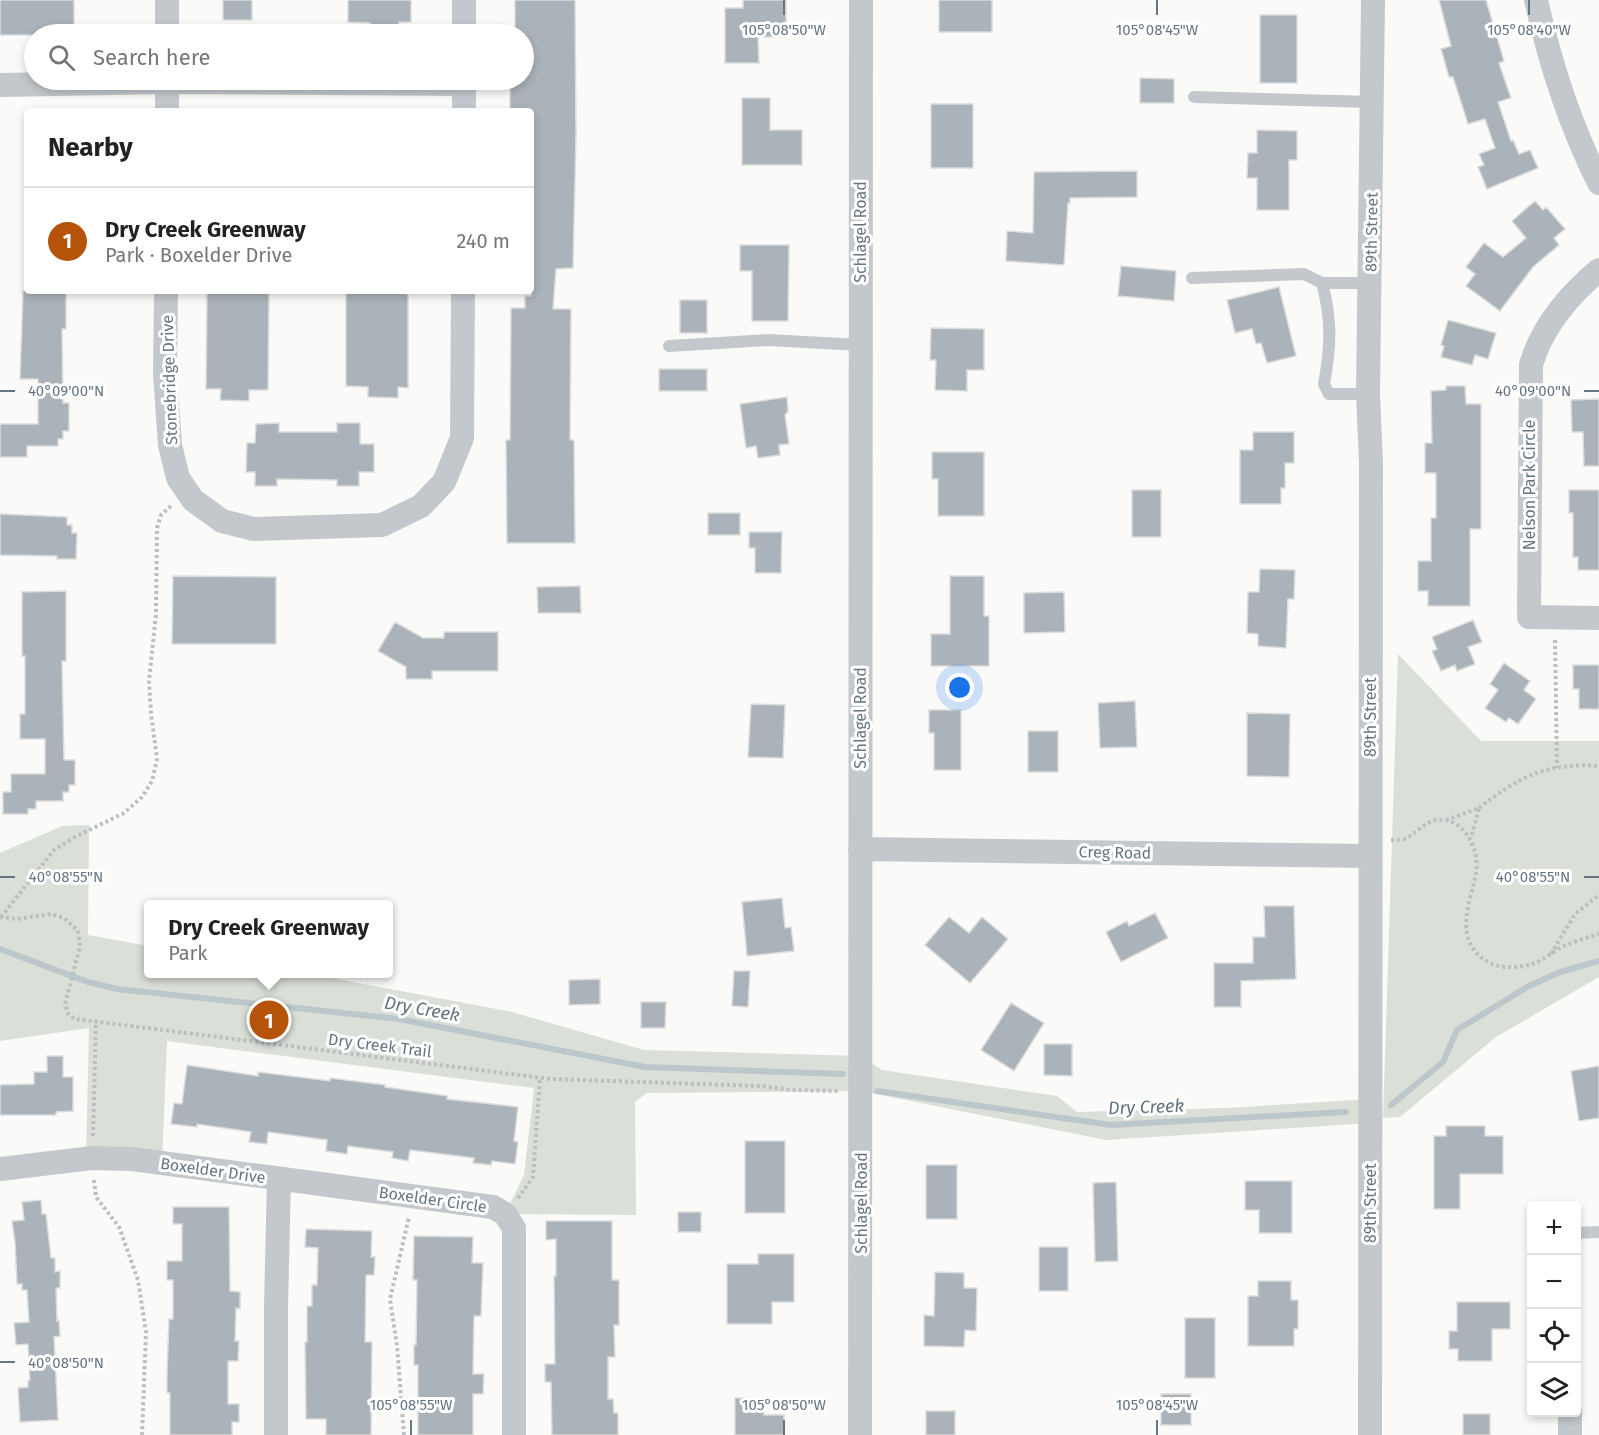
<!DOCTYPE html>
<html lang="en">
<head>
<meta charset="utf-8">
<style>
  :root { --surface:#fff; --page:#f6f6f6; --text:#222; --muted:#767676; --line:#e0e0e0; --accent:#b45309 }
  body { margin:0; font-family:"Fira Sans",sans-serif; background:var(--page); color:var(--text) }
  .controls { position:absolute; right:18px; bottom:18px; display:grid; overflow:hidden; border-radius:6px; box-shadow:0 3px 9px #0003 }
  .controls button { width:54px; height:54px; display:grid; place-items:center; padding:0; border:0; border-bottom:2px solid var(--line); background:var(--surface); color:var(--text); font:30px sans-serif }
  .you { position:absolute; left:960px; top:688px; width:21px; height:21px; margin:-15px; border:4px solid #fff; border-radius:50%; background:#1a73e8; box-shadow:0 0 0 9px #1a73e833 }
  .badge { display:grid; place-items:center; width:39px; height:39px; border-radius:50%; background:var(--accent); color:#fff; font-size:20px; font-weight:700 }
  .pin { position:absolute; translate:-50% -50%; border:3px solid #fff; box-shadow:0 2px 6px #0006 }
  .popup { position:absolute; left:144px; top:900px; width:249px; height:78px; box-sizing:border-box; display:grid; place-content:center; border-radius:6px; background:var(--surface); filter:drop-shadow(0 2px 4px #0005); font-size:20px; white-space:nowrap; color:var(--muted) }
  .popup b { font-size:22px; color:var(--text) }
  .popup::after { content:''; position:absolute; left:50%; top:100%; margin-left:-12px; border:12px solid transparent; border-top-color:var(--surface) }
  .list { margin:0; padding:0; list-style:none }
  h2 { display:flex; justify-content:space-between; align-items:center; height:78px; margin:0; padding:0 24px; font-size:26px }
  h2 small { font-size:20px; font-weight:400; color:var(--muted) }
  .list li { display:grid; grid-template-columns:39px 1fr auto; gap:18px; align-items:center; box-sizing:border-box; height:108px; padding:0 24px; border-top:2px solid var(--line) }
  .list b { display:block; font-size:22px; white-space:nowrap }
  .list p { margin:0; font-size:20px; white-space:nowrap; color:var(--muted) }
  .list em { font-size:20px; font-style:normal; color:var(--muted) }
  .icon { flex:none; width:33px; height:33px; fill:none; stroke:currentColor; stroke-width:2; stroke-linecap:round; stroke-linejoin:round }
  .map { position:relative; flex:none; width:1599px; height:1435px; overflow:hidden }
  .search { position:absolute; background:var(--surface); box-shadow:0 3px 9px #0003; left:24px; top:24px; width:510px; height:66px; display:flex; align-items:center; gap:15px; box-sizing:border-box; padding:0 21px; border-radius:33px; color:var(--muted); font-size:22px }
  .panel { position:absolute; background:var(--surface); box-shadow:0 3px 9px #0003; left:24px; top:108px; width:510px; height:186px; border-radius:6px }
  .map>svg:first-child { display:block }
</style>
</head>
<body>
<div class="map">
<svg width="1599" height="1435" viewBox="0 0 1599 1435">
  <rect width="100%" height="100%" fill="#fafaf8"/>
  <path fill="#dadfd7" d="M 1398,654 L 1481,741 L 1599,741 L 1599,977 L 1496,1037 L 1400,1117 L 1383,1118 Z
    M 89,825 L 88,935 L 149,946 L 149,974 L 310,974 L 512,1012 L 644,1050 L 861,1056 L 882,1070 L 1057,1096 L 1077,1112 L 1227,1108 L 1370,1099 L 1370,1123 L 1106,1140 L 861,1091 L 647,1093 L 635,1102 L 636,1215 L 505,1214 L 524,1175 L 534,1088 L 167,1041 L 162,1162 L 86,1159 L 89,1028 L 0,1041 L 0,853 L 62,826 Z"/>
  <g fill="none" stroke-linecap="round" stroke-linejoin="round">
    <path stroke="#bbc7cb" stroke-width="6" d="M 0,949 L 88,982 L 117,989 L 399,1019 L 645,1067 L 843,1074
      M 877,1091 L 1111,1125 L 1346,1112
      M 1391,1105 L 1443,1062 L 1457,1030 L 1529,986 L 1560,972 L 1599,961"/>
  </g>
  <path fill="#aab3b9" stroke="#dcdcda" stroke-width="1.5" d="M 0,0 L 74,0 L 74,31 L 39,31 L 39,34 L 34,35 L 0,35 Z
    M 223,0 L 252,0 L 252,20 L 223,20 Z
    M 348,0 L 411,0 L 411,22 L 399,22 L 399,33 L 370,33 L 370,23 L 348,22 Z
    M 515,0 L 575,0 L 576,134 L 573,268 L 556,269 L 553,309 L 571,309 L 570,440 L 574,440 L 575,543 L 507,543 L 506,440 L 510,440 L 511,308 L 525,308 L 525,296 L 531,296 L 531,111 L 510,111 L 510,80 L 524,80 L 524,34 L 515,34 Z
    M 743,0 L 786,0 L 786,37 L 758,37 L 759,63 L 725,63 L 725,8 L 743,8 Z
    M 939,0 L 992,0 L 992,32 L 939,32 Z
    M 1439,0 L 1486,0 L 1504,61 L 1499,63 L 1511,98 L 1498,102 L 1511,141 L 1513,140 L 1519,154 L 1530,150 L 1538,168 L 1487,189 L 1478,167 L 1484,165 L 1479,154 L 1495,148 L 1485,119 L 1468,124 L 1453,77 L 1449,77 L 1441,49 L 1451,46 Z
    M 1260,15 L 1297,15 L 1297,83 L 1260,83 Z
    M 1140,78 L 1174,79 L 1174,103 L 1140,103 Z
    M 742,98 L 770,98 L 770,130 L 802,130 L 802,165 L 742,165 Z
    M 931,104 L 973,104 L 973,168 L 931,168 Z
    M 1257,130 L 1297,131 L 1297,160 L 1289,160 L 1289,210 L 1257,210 L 1257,178 L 1247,178 L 1248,153 L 1257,153 Z
    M 1137,171 L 1137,197 L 1070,198 L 1070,203 L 1068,203 L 1064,265 L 1006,261 L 1007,231 L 1033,233 L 1034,172 Z
    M 1535,201 L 1543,210 L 1546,207 L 1565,229 L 1554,238 L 1559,245 L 1533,267 L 1500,311 L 1466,286 L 1475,274 L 1466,267 L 1484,243 L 1503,257 L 1526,238 L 1512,221 Z
    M 740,245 L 789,245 L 788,321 L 752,321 L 752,271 L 740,271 Z
    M 1121,266 L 1176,271 L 1174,301 L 1118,296 Z
    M 1279,287 L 1296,356 L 1267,363 L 1261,343 L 1256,344 L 1252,329 L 1235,333 L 1227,300 Z
    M 23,291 L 66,291 L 66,329 L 62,329 L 63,403 L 69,403 L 69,431 L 63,431 L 63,439 L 58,439 L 58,446 L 27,446 L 27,457 L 0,457 L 0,424 L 38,424 L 38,379 L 20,379 Z
    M 207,291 L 269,291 L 268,390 L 249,390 L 249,401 L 220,400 L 221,389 L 206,389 Z
    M 346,291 L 408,291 L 408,388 L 398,387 L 398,398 L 368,397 L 368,387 L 346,386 Z
    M 680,300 L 707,300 L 707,333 L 680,333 Z
    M 1448,320 L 1496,333 L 1488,359 L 1475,355 L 1472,365 L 1441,357 L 1444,346 L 1441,345 Z
    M 931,328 L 984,329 L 984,370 L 967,370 L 967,391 L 935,390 L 936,360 L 930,360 Z
    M 659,369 L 707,369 L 707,391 L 659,391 Z
    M 1446,386 L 1465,386 L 1466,404 L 1481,404 L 1481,529 L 1470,529 L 1470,606 L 1428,606 L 1428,591 L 1418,591 L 1418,561 L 1431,561 L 1431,518 L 1436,518 L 1436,473 L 1425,473 L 1425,443 L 1432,443 L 1431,391 L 1446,390 Z
    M 787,397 L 788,411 L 785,415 L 789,444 L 779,445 L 780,455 L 758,458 L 756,446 L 746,448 L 740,404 Z
    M 1599,399 L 1599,466 L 1584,466 L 1583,432 L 1572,432 L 1571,400 Z
    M 279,423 L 279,432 L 337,432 L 337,423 L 360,423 L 360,444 L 374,444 L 374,472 L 359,472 L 359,486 L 337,486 L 337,480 L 277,479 L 277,486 L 255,486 L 255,472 L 246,472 L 247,443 L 255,443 L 256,424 Z
    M 1253,432 L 1294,432 L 1294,463 L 1285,463 L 1285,488 L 1281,488 L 1281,504 L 1240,504 L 1240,450 L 1253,450 Z
    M 932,452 L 984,452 L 984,516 L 938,516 L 938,479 L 932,479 Z
    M 1132,490 L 1161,490 L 1161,537 L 1132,537 Z
    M 1569,490 L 1599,490 L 1599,570 L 1578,570 L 1578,557 L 1573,557 L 1573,513 L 1569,513 Z
    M 708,513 L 740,513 L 740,535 L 708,535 Z
    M 0,514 L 67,517 L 67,525 L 72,525 L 72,533 L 77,533 L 76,559 L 57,559 L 57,556 L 0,555 Z
    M 749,532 L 782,532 L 781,573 L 755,573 L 755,548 L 749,548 Z
    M 1260,569 L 1295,570 L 1294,599 L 1288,599 L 1286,648 L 1258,646 L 1258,634 L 1247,633 L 1248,592 L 1259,592 Z
    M 173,576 L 276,577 L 276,644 L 172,644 Z
    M 950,576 L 984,576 L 984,616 L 989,616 L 989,666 L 931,666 L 931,634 L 950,634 Z
    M 580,586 L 581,613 L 538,613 L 537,587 Z
    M 66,591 L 66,661 L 62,661 L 64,760 L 75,760 L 75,785 L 69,785 L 69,792 L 63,792 L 63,801 L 36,801 L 36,809 L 28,809 L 28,814 L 3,814 L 3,792 L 11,792 L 11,774 L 45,774 L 45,739 L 20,739 L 20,714 L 25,714 L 25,656 L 22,656 L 22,592 Z
    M 1064,592 L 1065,632 L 1024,633 L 1024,593 Z
    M 1473,620 L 1482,642 L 1468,647 L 1475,664 L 1457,671 L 1455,665 L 1441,671 L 1432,651 L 1437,649 L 1432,637 Z
    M 395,622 L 423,638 L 444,638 L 444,632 L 498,632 L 498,671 L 432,671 L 432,679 L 406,679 L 406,667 L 378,651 Z
    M 1504,663 L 1530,681 L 1524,690 L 1536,699 L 1518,724 L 1509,718 L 1506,722 L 1485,708 L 1498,690 L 1490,684 Z
    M 1573,665 L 1599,665 L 1599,709 L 1579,709 L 1579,689 L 1573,689 Z
    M 1135,701 L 1137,747 L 1100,748 L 1098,703 Z
    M 751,704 L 785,705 L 783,758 L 748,757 Z
    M 929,710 L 961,710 L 961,770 L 934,770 L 934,733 L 929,733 Z
    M 1247,713 L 1290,714 L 1289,777 L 1247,776 Z
    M 1028,731 L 1058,731 L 1058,772 L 1028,772 Z
    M 782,898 L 785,928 L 791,927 L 794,951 L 747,956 L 742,902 Z
    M 1264,906 L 1294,906 L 1296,979 L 1241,981 L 1241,1007 L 1214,1007 L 1214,963 L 1253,963 L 1253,937 L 1265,937 Z
    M 1155,913 L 1168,938 L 1121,962 L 1106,932 L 1127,921 L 1129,926 Z
    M 949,917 L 969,933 L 982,917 L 1008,939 L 970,983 L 925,945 Z
    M 734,971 L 750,971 L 748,1007 L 732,1006 Z
    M 600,979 L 600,1004 L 569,1005 L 569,980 Z
    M 641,1002 L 666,1002 L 665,1028 L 641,1028 Z
    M 1011,1003 L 1044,1023 L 1014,1071 L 981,1050 Z
    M 1044,1044 L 1072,1044 L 1072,1076 L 1044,1075 Z
    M 47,1056 L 63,1056 L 63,1077 L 73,1077 L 73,1111 L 56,1112 L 56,1115 L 0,1115 L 0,1085 L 34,1084 L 34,1072 L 47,1072 Z
    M 187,1065 L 258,1076 L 258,1072 L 330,1081 L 330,1078 L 385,1085 L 385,1087 L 448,1096 L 447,1099 L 518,1107 L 514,1141 L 518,1142 L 515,1164 L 492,1161 L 491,1165 L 473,1163 L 474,1158 L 410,1150 L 408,1161 L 392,1158 L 393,1152 L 348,1146 L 347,1154 L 326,1151 L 327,1140 L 268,1132 L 267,1144 L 249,1142 L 251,1132 L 197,1124 L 197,1127 L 171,1124 L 174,1103 L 182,1104 Z
    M 1599,1066 L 1599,1118 L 1579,1121 L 1571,1071 Z
    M 1446,1126 L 1485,1126 L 1485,1136 L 1503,1136 L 1503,1174 L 1460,1174 L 1460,1209 L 1434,1209 L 1434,1136 L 1446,1136 Z
    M 745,1141 L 785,1141 L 785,1213 L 745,1213 Z
    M 926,1165 L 957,1165 L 957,1219 L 926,1219 Z
    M 1245,1181 L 1292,1181 L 1292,1233 L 1259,1233 L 1259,1210 L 1245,1210 Z
    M 1116,1182 L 1118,1261 L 1095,1262 L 1093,1183 Z
    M 41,1200 L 42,1214 L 46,1214 L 51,1258 L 55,1258 L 55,1272 L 60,1271 L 60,1288 L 56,1288 L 57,1321 L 59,1320 L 60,1336 L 54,1337 L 58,1420 L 20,1422 L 18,1388 L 28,1387 L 28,1381 L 30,1380 L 28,1344 L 16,1345 L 14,1323 L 29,1322 L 27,1290 L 22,1290 L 22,1284 L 17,1284 L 15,1242 L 12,1221 L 24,1220 L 22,1202 Z
    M 173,1207 L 229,1207 L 230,1291 L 240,1292 L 240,1309 L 236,1308 L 235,1341 L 239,1341 L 238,1361 L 228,1361 L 228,1404 L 239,1404 L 239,1422 L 232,1422 L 232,1435 L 170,1435 L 170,1393 L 167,1393 L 167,1374 L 169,1319 L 173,1319 L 173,1280 L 167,1280 L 167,1261 L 182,1261 L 182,1224 L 173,1224 Z
    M 678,1212 L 701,1212 L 701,1232 L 678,1232 Z
    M 546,1221 L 612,1221 L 612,1280 L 619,1280 L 619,1325 L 614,1325 L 615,1357 L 608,1357 L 608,1399 L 613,1399 L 614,1413 L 618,1413 L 618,1435 L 552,1435 L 551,1382 L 545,1382 L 545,1364 L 555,1364 L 554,1276 L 556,1276 L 556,1239 L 546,1240 Z
    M 306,1229 L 372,1231 L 371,1257 L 375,1257 L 374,1275 L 366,1275 L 365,1342 L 372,1342 L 371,1435 L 326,1435 L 326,1419 L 306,1419 L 305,1342 L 307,1342 L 307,1306 L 312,1306 L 312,1285 L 317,1285 L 318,1248 L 305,1247 Z
    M 414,1236 L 473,1237 L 472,1263 L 483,1263 L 481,1316 L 474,1316 L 473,1374 L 484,1374 L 483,1394 L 473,1394 L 473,1435 L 418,1435 L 418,1365 L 414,1365 L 414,1345 L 416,1345 L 417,1280 L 413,1280 Z
    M 1039,1247 L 1068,1247 L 1068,1291 L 1039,1291 Z
    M 758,1254 L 794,1254 L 794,1302 L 772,1302 L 772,1324 L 727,1324 L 727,1264 L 758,1264 Z
    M 935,1272 L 964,1273 L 964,1288 L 977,1288 L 976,1331 L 965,1330 L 964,1347 L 924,1346 L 924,1315 L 934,1316 Z
    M 1258,1281 L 1291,1281 L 1291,1300 L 1298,1300 L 1298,1329 L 1294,1329 L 1294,1346 L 1248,1346 L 1248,1296 L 1258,1296 Z
    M 1457,1302 L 1510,1302 L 1510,1329 L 1492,1329 L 1492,1361 L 1458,1361 L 1458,1349 L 1449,1349 L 1449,1331 L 1457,1331 Z
    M 1185,1318 L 1215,1318 L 1215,1378 L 1185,1378 Z
    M 1161,1394 L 1191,1394 L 1191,1425 L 1161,1425 Z
    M 735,1398 L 757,1398 L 757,1410 L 764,1410 L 764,1415 L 784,1415 L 784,1435 L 735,1435 Z
    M 926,1411 L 955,1411 L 955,1435 L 926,1435 Z
    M 1463,1414 L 1490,1414 L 1490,1435 L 1463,1435 Z"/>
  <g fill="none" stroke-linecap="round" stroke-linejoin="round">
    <path stroke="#bbbfc2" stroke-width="4" stroke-dasharray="3 3" stroke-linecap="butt" d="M 1555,640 L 1557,768
      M 1479,808 C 1519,777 1547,762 1599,766
      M 1446,820 L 1479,808 L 1471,838
      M 1391,840 C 1395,840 1400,840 1404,839 C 1419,833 1426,817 1445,820 C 1468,824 1480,853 1476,874 C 1470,903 1452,941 1488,962 C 1500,969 1519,968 1532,964 C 1542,961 1551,953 1560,948 C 1572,942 1586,938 1599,934
      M 0,917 L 17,919 L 51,914 L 64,918 L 78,931 L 80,946 L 65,1004 L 68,1014 L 75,1019 L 551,1079 L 761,1086 L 791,1090 L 839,1091
      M 1,917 L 54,850 L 75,837 L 124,813 L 142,797 L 152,781 L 157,759 L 151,713 L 149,681 L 156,614 L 157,528 L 161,515 L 171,506
      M 1551,954 L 1575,914 L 1599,895
      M 93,1136 L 96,1020
      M 94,1180 L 96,1197 L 119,1227 L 138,1280 L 146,1332 L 142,1435
      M 518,1198 L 533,1177 L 540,1078
      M 404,1435 L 397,1346 L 390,1299 L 409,1217"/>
    <path stroke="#c3c8cc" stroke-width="12" d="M 1194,97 L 1372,102
      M 1192,278 L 1304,274 L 1322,283 C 1332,320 1331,346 1324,384 L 1329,394 L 1368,394
      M 1322,283 L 1370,283
      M 669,346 L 769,340 L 860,345
      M 1576,1233 L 1599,1232"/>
    <path stroke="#c3c8cc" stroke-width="24" d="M 167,0 L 167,34
      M 1536,0 C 1550,63 1570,125 1599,183
      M 464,34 L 464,0
      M 0,85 L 167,82 L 464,84
      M 167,111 L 167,80
      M 464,111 L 464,80
      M 1599,270 C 1569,295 1542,327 1531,365 L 1529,617 L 1599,618
      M 166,291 L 165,374 L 170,445 L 178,478 L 193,500 L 222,521 L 254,529 L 382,525 L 421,506 L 444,482 L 462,438 L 463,291
      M 860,849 L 1370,856
      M 0,1169 L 92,1158 L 132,1159 L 493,1207 L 505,1214 L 514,1228 L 514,1435
      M 276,1435 L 276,1308 L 279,1179
      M 860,1435 L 861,0
      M 1370,1435 L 1371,463 L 1368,394 L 1373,0
      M 1570,1435 L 1570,1412"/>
  </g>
  <path fill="none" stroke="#657683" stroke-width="2" d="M 784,0 L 784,15M 1157,0 L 1157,15M 1529,0 L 1529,15M 0,391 L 15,391M 1584,391 L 1599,391M 0,877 L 15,877M 1584,877 L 1599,877M 0,1362 L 15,1362M 411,1420 L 411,1435M 784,1420 L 784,1435M 1157,1420 L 1157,1435"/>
  <g text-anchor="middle" stroke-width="6" stroke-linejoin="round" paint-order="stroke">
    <g font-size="16" fill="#657683" stroke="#fff">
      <text transform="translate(860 232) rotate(-90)" y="6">Schlagel Road</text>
      <text transform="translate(1371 232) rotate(-89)" y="6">89th Street</text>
      <text transform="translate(169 380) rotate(-92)" y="6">Stonebridge Drive</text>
      <text transform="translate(1529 485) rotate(-90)" y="6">Nelson Park Circle</text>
      <text transform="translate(1370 717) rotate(-90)" y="6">89th Street</text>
      <text transform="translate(860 718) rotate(-90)" y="6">Schlagel Road</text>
      <text transform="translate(1115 852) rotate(1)" y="6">Creg Road</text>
      <text transform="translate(380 1045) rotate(7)" y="6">Dry Creek Trail</text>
      <text transform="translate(213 1170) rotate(8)" y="6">Boxelder Drive</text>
      <text transform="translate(433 1199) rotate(8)" y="6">Boxelder Circle</text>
      <text transform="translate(861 1203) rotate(-90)" y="6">Schlagel Road</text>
      <text transform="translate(1370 1203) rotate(-90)" y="6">89th Street</text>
    </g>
    <g font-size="18" font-style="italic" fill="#60757c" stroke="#fff">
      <text transform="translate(422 1009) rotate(10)" y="6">Dry Creek</text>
      <text transform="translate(1146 1107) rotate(-2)" y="6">Dry Creek</text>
    </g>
  </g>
  <g font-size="15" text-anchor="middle" fill="#657683" stroke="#fff" stroke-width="6" stroke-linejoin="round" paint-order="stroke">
    <text x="784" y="35">105°08'50"W</text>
    <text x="1157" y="35">105°08'45"W</text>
    <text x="1529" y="35">105°08'40"W</text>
    <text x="66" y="396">40°09'00"N</text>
    <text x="1533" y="396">40°09'00"N</text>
    <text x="66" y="882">40°08'55"N</text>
    <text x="1533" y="882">40°08'55"N</text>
    <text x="66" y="1368">40°08'50"N</text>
    <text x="411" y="1410">105°08'55"W</text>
    <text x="784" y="1410">105°08'50"W</text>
    <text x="1157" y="1410">105°08'45"W</text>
  </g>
</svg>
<div class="controls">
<button>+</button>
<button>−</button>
<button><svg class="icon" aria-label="locate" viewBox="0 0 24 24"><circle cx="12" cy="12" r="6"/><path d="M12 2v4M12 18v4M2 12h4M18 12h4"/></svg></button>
<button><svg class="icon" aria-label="layers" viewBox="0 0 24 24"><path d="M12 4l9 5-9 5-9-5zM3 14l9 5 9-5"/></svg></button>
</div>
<div class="you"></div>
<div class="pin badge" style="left:269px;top:1020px">1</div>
<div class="popup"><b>Dry Creek Greenway</b>Park</div>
<div class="search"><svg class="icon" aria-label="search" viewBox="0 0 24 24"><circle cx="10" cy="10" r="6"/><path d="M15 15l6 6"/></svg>Search here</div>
<section class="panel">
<h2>Nearby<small></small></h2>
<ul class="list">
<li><span class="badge">1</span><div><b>Dry Creek Greenway</b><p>Park · Boxelder Drive</p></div><em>240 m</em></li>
</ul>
</section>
</div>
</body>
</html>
